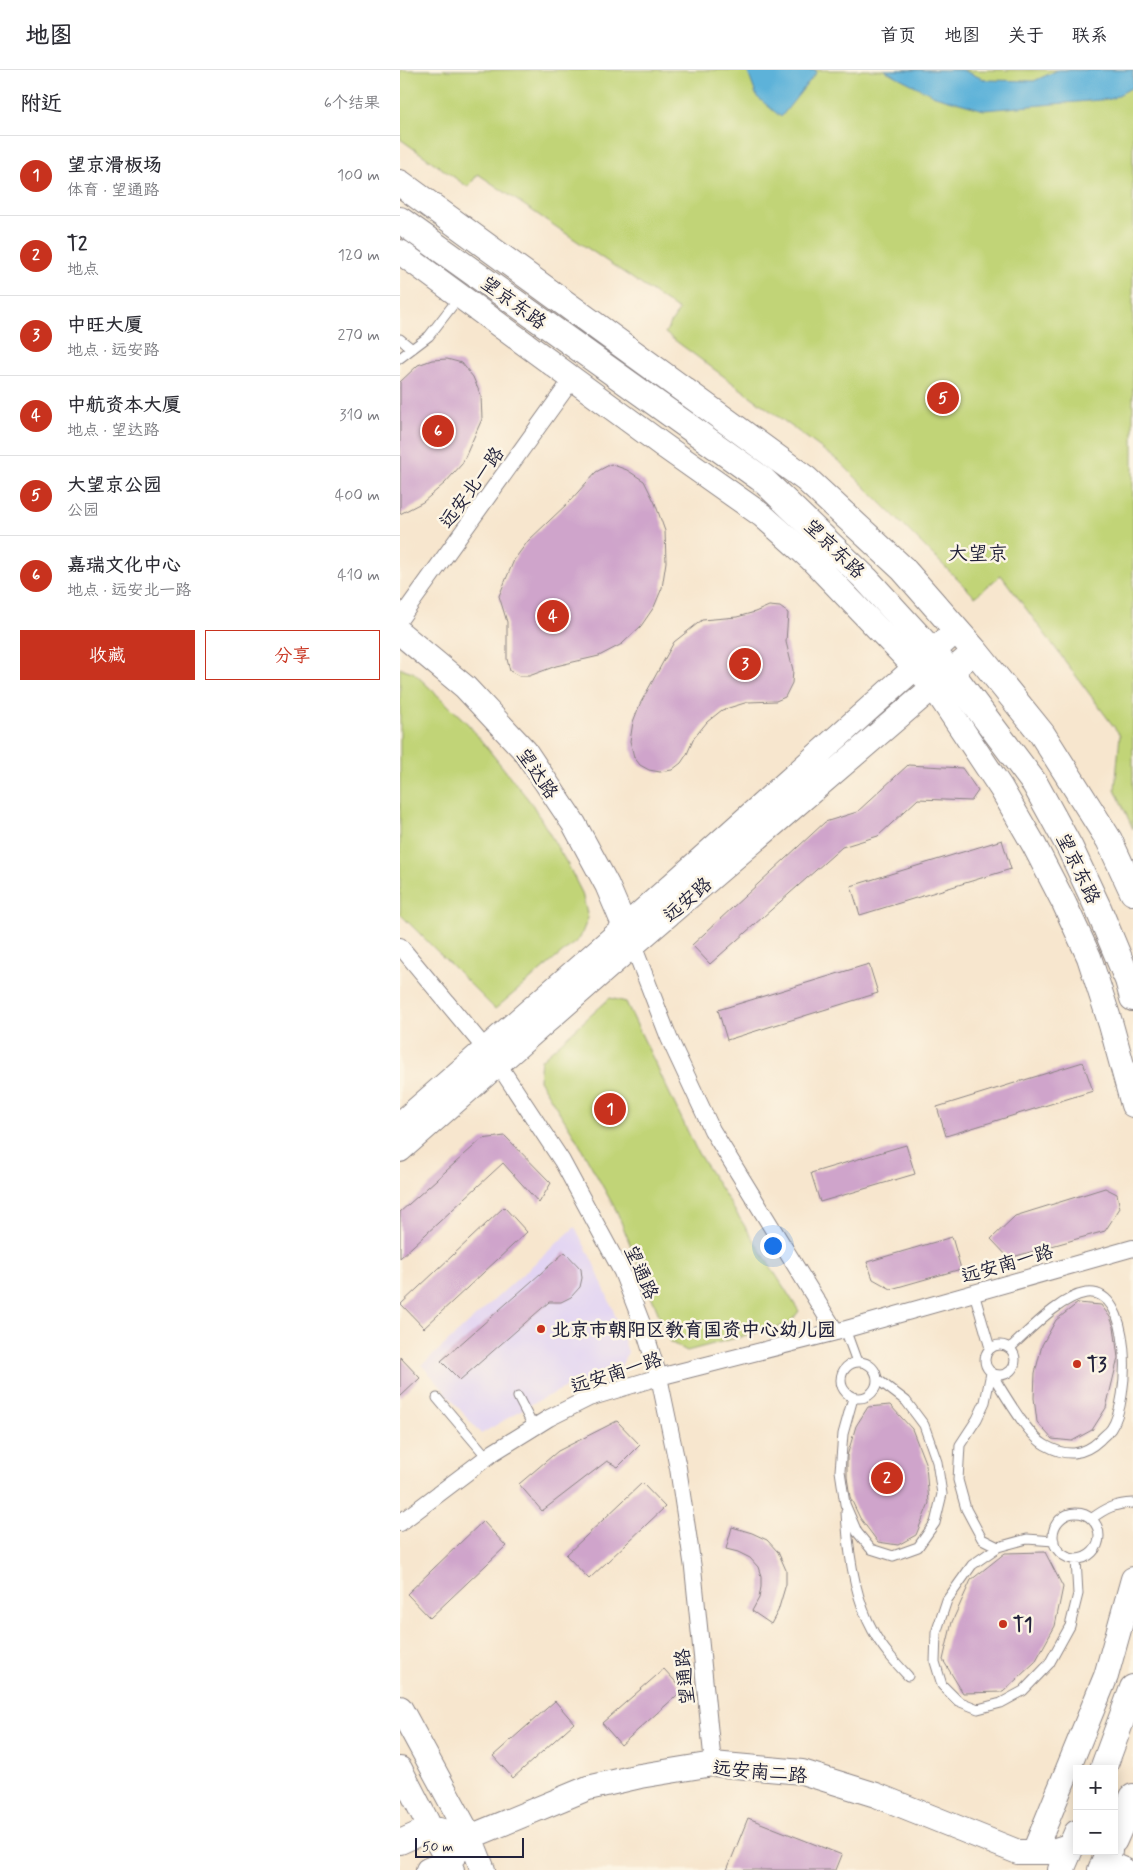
<!DOCTYPE html>
<html lang="zh">
<head>
<meta charset="utf-8">
<style>
  :root { --surface:#fff; --page:#f7f7f7; --text:#2b2b33; --muted:#7c7c81; --line:#e1e1e2; --accent:#c8321e }
  body { margin:0; font-family:Mynerve,"LXGW WenKai TC",sans-serif; background:var(--page); color:var(--text) }
  .controls { position:absolute; right:15px; bottom:15px; display:grid; overflow:hidden; border-radius:0px; box-shadow:0 2px 12px #0003 }
  .controls button { width:45px; height:45px; display:grid; place-items:center; padding:0; border:0; border-bottom:1px solid var(--line); background:var(--surface); color:var(--text); font:25px sans-serif }
  .scale { position:absolute; left:15px; bottom:12px; width:109px; box-sizing:border-box; padding-left:5px; border:2px solid #22223b; border-top:0; font-size:14px; line-height:18px; white-space:nowrap; color:#22223b; -webkit-text-stroke:4px #fcf5e5; paint-order:stroke }
  .you { position:absolute; left:372px; top:1175px; width:18px; height:18px; margin:-12px; border:4px solid #fff; border-radius:50%; background:#1a73e8; box-shadow:0 0 0 8px #1a73e833 }
  .badge { display:grid; place-items:center; width:32px; height:32px; border-radius:50%; background:var(--accent); color:#fff; font-size:16px; font-weight:700 }
  .pin { position:absolute; translate:-50% -50%; border:2px solid #fff; box-shadow:0 1px 5px #0006 }
  .list { margin:0; padding:0; list-style:none }
  h2 { display:flex; justify-content:space-between; align-items:center; height:65px; margin:0; padding:0 20px; font-size:21px }
  h2 small { font-size:16px; font-weight:400; color:var(--muted) }
  .list li { display:grid; grid-template-columns:32px 1fr auto; gap:15px; align-items:center; box-sizing:border-box; height:80px; padding:0 20px; border-top:1px solid var(--line) }
  .list b { display:block; font-size:19px; white-space:nowrap }
  .list p { margin:0; font-size:16px; white-space:nowrap; color:var(--muted) }
  .list em { font-size:16px; font-style:normal; color:var(--muted) }
  .actions { display:flex; gap:10px; padding:15px 20px }
  .actions a { flex:1; padding:11px 0; border:1px solid var(--accent); border-radius:0px; text-align:center; font-size:18px; color:var(--accent) }
  .actions .main { background:var(--accent); color:#fff }
  .map { position:relative; flex:none; width:733px; height:1800px; overflow:hidden }
  header { display:flex; align-items:center; gap:30px; box-sizing:border-box; height:70px; padding:0 25px; background:var(--surface); border-bottom:1px solid var(--line) }
  header strong { font-size:24px }
  nav { display:flex; gap:28px; margin-inline-start:auto; font-size:18px }
  main { display:flex }
  aside { flex:1; background:var(--surface) }
  .map>svg:first-child { display:block }
</style>
</head>
<body>
<header>
<strong>地图</strong>
<nav><a>首页</a><a>地图</a><a>关于</a><a>联系</a></nav>
</header>
<main>
<aside>
<h2>附近<small>6个结果</small></h2>
<ul class="list">
<li><span class="badge">1</span><div><b>望京滑板场</b><p>体育 · 望通路</p></div><em>100 m</em></li>
<li><span class="badge">2</span><div><b>T2</b><p>地点</p></div><em>120 m</em></li>
<li><span class="badge">3</span><div><b>中旺大厦</b><p>地点 · 远安路</p></div><em>270 m</em></li>
<li><span class="badge">4</span><div><b>中航资本大厦</b><p>地点 · 望达路</p></div><em>310 m</em></li>
<li><span class="badge">5</span><div><b>大望京公园</b><p>公园</p></div><em>400 m</em></li>
<li><span class="badge">6</span><div><b>嘉瑞文化中心</b><p>地点 · 远安北一路</p></div><em>410 m</em></li>
</ul>
<div class="actions"><a class="main">收藏</a><a>分享</a></div>
</aside>
<div class="map">
<svg width="733" height="1800" viewBox="0 0 733 1800">
  <rect width="100%" height="100%" fill="#fcf5e5"/>
  <filter id="ink" filterUnits="userSpaceOnUse"><feTurbulence type="fractalNoise" baseFrequency=".02" numOctaves="2"/><feDisplacementMap in="SourceGraphic" scale="10" xChannelSelector="R" yChannelSelector="G"/><feConvolveMatrix kernelMatrix="1 2 1 2 8 2 1 2 1" color-interpolation-filters="sRGB"/></filter>
  <filter id="wash" filterUnits="userSpaceOnUse"><feTurbulence type="fractalNoise" baseFrequency=".0096" numOctaves="4" result="noise"/><feDisplacementMap in="SourceGraphic" scale="20" xChannelSelector="R" yChannelSelector="G"/><feGaussianBlur stdDeviation="1.12" result="paint"/><feColorMatrix in="noise" values="0 0 0 0 0 0 0 0 0 0 0 0 0 0 0 0 0 1.4 0 .05"/><feComposite in="paint" operator="in"/></filter>
  <g filter="url(#wash)">
    <rect width="100%" height="100%" fill="#f7e6ce"/>
    <path fill="#e2d4f3" d="M 175,1157 L 192,1190 L 212,1237 L 228,1282 L 220,1298 L 169,1316 L 135,1332 L 81,1364 L 22,1295 Z"/>
    <path fill="#c1d477" stroke="#727b59" d="M 0,0 L 733,0 L 733,759 L 715,719 L 720,665 L 601,505 L 575,527 L 441,393 L 265,263 L 279,240 L 78,104 L 68,117 L 0,69 Z
      M 0,598 L 13,602 L 68,654 L 132,734 L 168,795 L 182,823 L 188,848 L 180,868 L 95,939 L 0,844 Z
      M 210,928 L 226,932 L 298,1083 L 399,1241 L 389,1254 L 287,1281 L 270,1272 L 217,1142 L 174,1065 L 139,1010 L 141,990 Z"/>
    <path fill="#5db2d9" stroke="#406a8a" d="M 347,0 L 416,0 L 416,3 L 381,47 L 357,27 Z
      M 484,0 L 562,0 L 586,10 L 634,11 L 658,0 L 733,0 L 733,17 L 711,29 L 584,40 L 535,26 Z"/>
    <g id="blocks">
      <path fill="#cfa4cb" d="M 47,289 L 62,293 L 73,307 L 81,326 L 82,349 L 62,394 L 45,413 L 23,432 L 0,444 L 0,312 L 18,295 L 32,290 Z
        M 211,394 L 227,400 L 244,411 L 255,433 L 265,461 L 266,492 L 262,518 L 254,537 L 241,556 L 222,574 L 199,586 L 156,596 L 129,606 L 119,606 L 110,601 L 107,589 L 107,552 L 99,526 L 114,490 L 128,471 L 169,432 L 196,402 Z
        M 369,536 L 380,537 L 388,543 L 386,572 L 393,600 L 392,613 L 385,627 L 376,631 L 348,632 L 322,640 L 307,652 L 294,668 L 287,684 L 281,693 L 272,700 L 260,702 L 249,700 L 240,695 L 234,687 L 230,671 L 233,652 L 240,634 L 274,572 L 302,550 L 337,547 L 355,542 Z
        M 508,695 L 562,698 L 578,721 L 571,731 L 518,729 L 478,766 L 442,777 L 310,894 L 292,875 L 425,752 L 457,742 Z
        M 602,770 L 611,799 L 460,845 L 451,816 Z
        M 469,894 L 478,923 L 327,970 L 318,940 Z
        M 683,992 L 693,1021 L 546,1066 L 537,1037 Z
        M 105,1066 L 151,1113 L 139,1133 L 103,1093 L 0,1188 L 0,1142 L 82,1069 Z
        M 506,1075 L 515,1104 L 420,1132 L 411,1103 Z
        M 705,1118 L 717,1124 L 720,1138 L 705,1161 L 609,1188 L 591,1169 L 615,1146 Z
        M 104,1137 L 127,1162 L 24,1258 L 1,1234 Z
        M 552,1167 L 561,1199 L 491,1219 L 473,1209 L 467,1192 Z
        M 165,1182 L 181,1199 L 182,1208 L 180,1217 L 171,1227 L 161,1232 L 149,1232 L 60,1310 L 41,1291 Z
        M 678,1233 L 701,1235 L 710,1247 L 714,1257 L 718,1288 L 706,1338 L 692,1360 L 672,1371 L 652,1369 L 637,1352 L 634,1328 L 635,1303 L 642,1275 L 656,1250 Z
        M 0,1287 L 20,1308 L 0,1327 Z
        M 490,1335 L 512,1359 L 526,1395 L 529,1433 L 516,1465 L 498,1475 L 478,1472 L 460,1448 L 450,1427 L 447,1407 L 447,1386 L 456,1356 L 468,1337 Z
        M 217,1351 L 240,1375 L 218,1397 L 207,1391 L 142,1441 L 119,1414 L 158,1381 Z
        M 242,1413 L 265,1437 L 189,1509 L 166,1485 Z
        M 83,1451 L 106,1476 L 30,1548 L 7,1524 Z
        M 332,1457 L 352,1463 L 367,1470 L 378,1482 L 386,1500 L 386,1514 L 378,1541 L 371,1554 L 352,1541 L 359,1528 L 361,1517 L 361,1506 L 358,1497 L 350,1488 L 338,1482 L 326,1479 Z
        M 645,1482 L 663,1517 L 655,1556 L 635,1592 L 603,1622 L 563,1623 L 543,1590 L 552,1552 L 571,1510 L 605,1483 Z
        M 264,1599 L 283,1620 L 221,1675 L 202,1653 Z
        M 155,1631 L 174,1653 L 113,1708 L 93,1686 Z
        M 348,1748 L 442,1785 L 436,1800 L 327,1800 Z"/>
    </g>
  </g>
  <g filter="url(#ink)">
    <use href="#blocks" fill-opacity="0" stroke="#8c8484" stroke-width="1"/>
    <g fill="none" stroke-linecap="round" stroke-linejoin="round">
      <defs>
        <path id="lane" d="M 0,269 L 12,279
          M 0,288 L 29,266 L 60,226
          M 574,1223 L 590,1278
          M 445,1259 L 457,1292
          M585 1290a15 15 0 1 1 30 0a15 15 0 1 1-30 0Z
          M441 1310a18 18 0 1 1 36 0a18 18 0 1 1-36 0Z
          M 591,1303 C 603,1321 627,1365 645,1375 C 666,1387 683,1386 700,1370 C 703,1366 708,1363 711,1359 C 731,1330 733,1216 686,1223 C 660,1227 629,1261 610,1278
          M 591,1303 L 585,1332 L 577,1349 L 560,1375 L 558,1410 L 566,1439 L 582,1469 L 598,1477
          M 118,1327 L 134,1358
          M 37,1328 L 87,1387
          M 453,1328 L 443,1364 L 440,1401 L 445,1434 L 457,1462 L 471,1479 L 493,1486 L 518,1477 L 535,1453 L 542,1424 L 537,1392 L 524,1355 L 506,1331 L 477,1309
          M 446,1442 C 448,1480 454,1527 473,1561 C 482,1578 495,1592 508,1606
          M653 1466a23 23 0 1 1 46 0a23 23 0 1 1-46 0Z
          M 691,1449 C 706,1438 714,1434 733,1433
          M 654,1471 L 627,1469 L 598,1477 L 572,1495 L 547,1530 L 536,1563 L 535,1592 L 542,1615 L 558,1631 L 578,1639 L 601,1633 L 623,1621 L 649,1594 L 670,1556 L 678,1524 L 676,1489"/>
        <path id="street" d="M 0,549 L 173,308
          M 233,875 L 269,968 L 312,1060 L 436,1262
          M 0,876 L 98,994 L 162,1091 L 222,1202 L 243,1256 L 259,1307 L 278,1398 L 293,1498 L 313,1694
          M 0,1453 L 94,1382 L 149,1348 L 189,1328 L 259,1307 L 436,1262 L 733,1178"/>
        <path id="secondary" d="M 0,182 L 264,376 L 363,446 L 410,488 L 533,616 L 601,718 L 634,775 L 664,833 L 689,887 L 711,955 L 733,1035
          M 0,563 L 65,617 L 125,681 L 174,754 L 207,815 L 230,869
          M 0,1054 L 225,857 L 557,560
          M 0,1080 L 233,875 L 575,581
          M 0,1638 L 70,1767 L 83,1800
          M 0,1699 L 52,1800
          M 0,1772 L 31,1758 L 47,1762
          M 634,1782 L 706,1606 L 733,1509
          M 705,1792 L 724,1800
          M 28,1800 L 49,1791 L 70,1767 L 188,1718 L 240,1706 L 313,1694 L 402,1702 L 476,1725 L 618,1782 L 649,1782 L 672,1775"/>
        <path id="primary" d="M 0,113 L 406,409 L 503,499 L 575,581 L 642,664 L 709,770 L 733,822
          M 0,150 L 363,410 L 466,509 L 550,601 L 635,714 L 670,778 L 698,838 L 728,910 L 733,928
          M 703,1699 L 733,1618
          M 714,1770 L 733,1727
          M 661,1800 L 677,1763
          M 701,1800 L 709,1781"/>
      </defs>
      <use href="#lane" stroke="#8c8484" stroke-width="11"/>
      <use href="#street" stroke="#8c8484" stroke-width="18"/>
      <use href="#secondary" stroke="#8c8484" stroke-width="26"/>
      <use href="#primary" stroke="#8c8484" stroke-width="28"/>
      <use href="#lane" stroke="#fff" stroke-width="9"/>
      <use href="#street" stroke="#fff" stroke-width="16"/>
      <use href="#secondary" stroke="#fff" stroke-width="24"/>
      <use href="#primary" stroke="#fff" stroke-width="26"/>
    </g>
  </g>
  <g fill="#c8321e" stroke="#fcf5e5" stroke-width="2">
    <circle cx="141" cy="1259" r="5"/>
    <circle cx="677" cy="1294" r="5"/>
    <circle cx="603" cy="1554" r="5"/>
  </g>
  <g text-anchor="middle" stroke-width="5" stroke-linejoin="round" paint-order="stroke">
    <g font-size="19" fill="#22223b" stroke="#fcf5e5">
      <text transform="translate(114 232) rotate(36)" y="7">望京东路</text>
      <text transform="translate(71 417) rotate(-54)" y="7">远安北一路</text>
      <text transform="translate(435 478) rotate(44)" y="7">望京东路</text>
      <text transform="translate(138 703) rotate(55)" y="7">望达路</text>
      <text transform="translate(679 798) rotate(64)" y="7">望京东路</text>
      <text transform="translate(287 829) rotate(-41)" y="7">远安路</text>
      <text transform="translate(607 1193) rotate(-16)" y="7">远安南一路</text>
      <text transform="translate(242 1202) rotate(66)" y="7">望通路</text>
      <text transform="translate(216 1302) rotate(-18)" y="7">远安南一路</text>
      <text transform="translate(284 1607) rotate(-96)" y="7">望通路</text>
      <text transform="translate(360 1701) rotate(5)" y="7">远安南二路</text>
    </g>
    <g font-size="19" font-weight="bold" fill="#22223b" stroke="#fcf5e5" text-anchor="start">
      <text x="151" y="1266">北京市朝阳区教育国资中心幼儿园</text>
      <text x="687" y="1301">T3</text>
      <text x="613" y="1561">T1</text>
    </g>
    <g font-size="20" fill="#22223b" stroke="#fcf5e5">
      <text x="578" y="490">大望京</text>
    </g>
  </g>
</svg>
<div class="controls">
<button>+</button>
<button>−</button>
</div>
<div class="scale">50 m</div>
<div class="you"></div>
<div class="pin badge" style="left:210px;top:1039px">1</div>
<div class="pin badge" style="left:487px;top:1408px">2</div>
<div class="pin badge" style="left:345px;top:594px">3</div>
<div class="pin badge" style="left:153px;top:546px">4</div>
<div class="pin badge" style="left:543px;top:328px">5</div>
<div class="pin badge" style="left:38px;top:361px">6</div>
</div>
</main>
</body>
</html>
